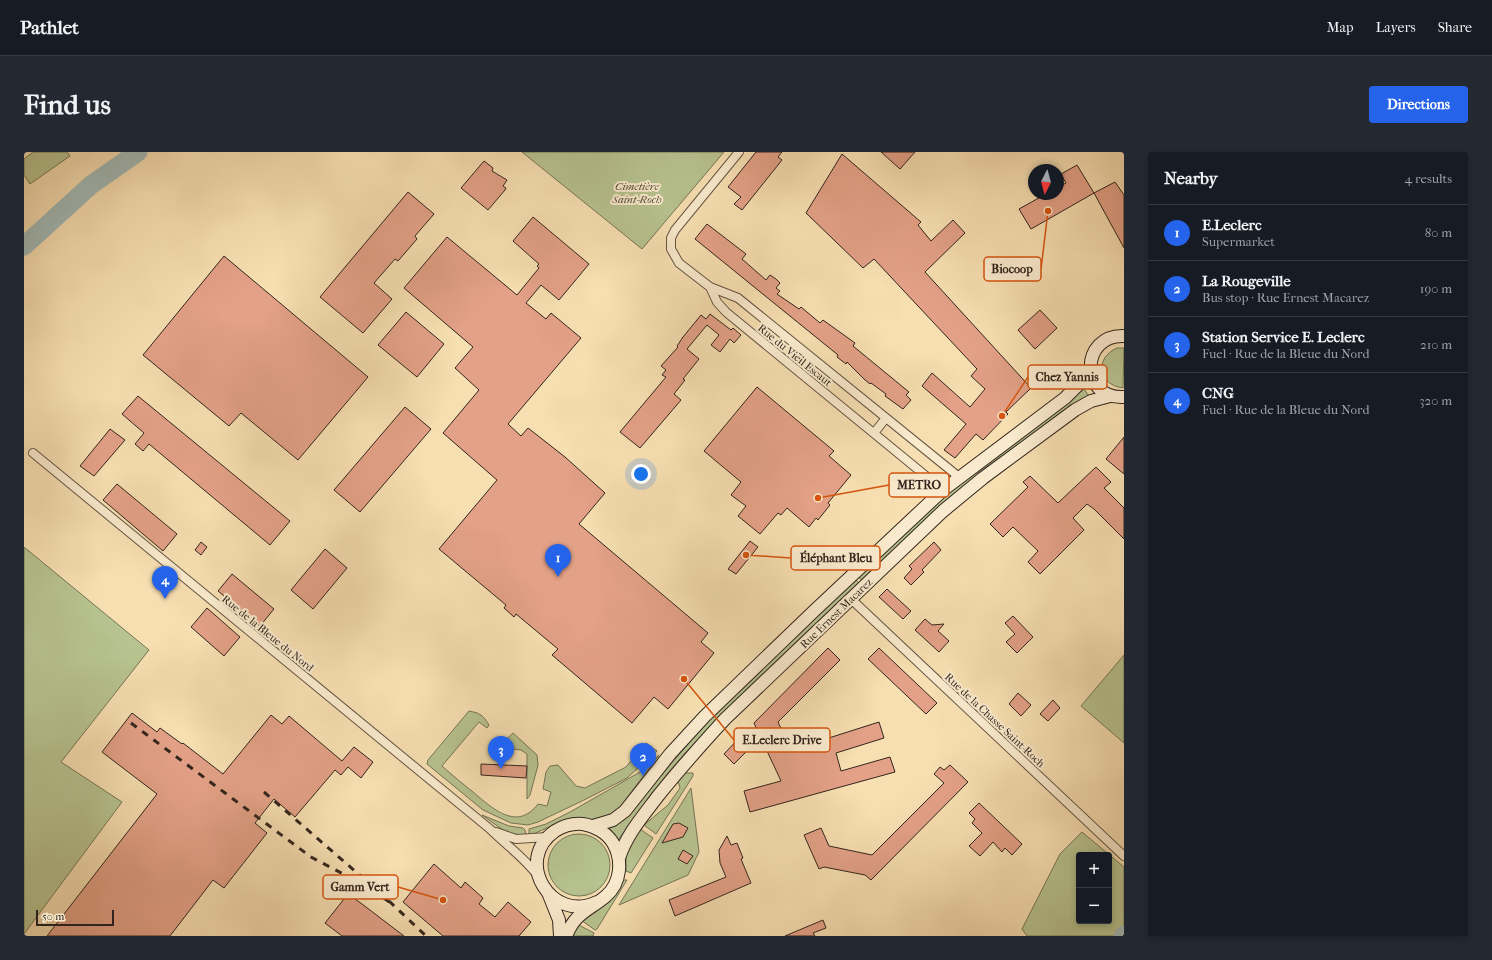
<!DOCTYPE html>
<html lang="en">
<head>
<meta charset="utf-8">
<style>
  :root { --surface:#171b24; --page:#242831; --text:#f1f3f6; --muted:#9ea1a6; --line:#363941; --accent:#2563eb }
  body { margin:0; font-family:"IM FELL French Canon",serif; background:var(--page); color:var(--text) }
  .controls { position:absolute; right:12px; bottom:12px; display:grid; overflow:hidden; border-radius:4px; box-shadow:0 2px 6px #0003 }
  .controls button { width:36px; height:36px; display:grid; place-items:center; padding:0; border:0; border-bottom:1px solid var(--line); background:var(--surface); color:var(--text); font:20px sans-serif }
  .compass { position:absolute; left:1004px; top:12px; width:36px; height:36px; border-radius:50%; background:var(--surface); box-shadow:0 2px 6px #0003; rotate:186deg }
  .scale { position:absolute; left:12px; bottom:10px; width:78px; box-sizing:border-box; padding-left:4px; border:2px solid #33251d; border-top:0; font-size:11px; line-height:14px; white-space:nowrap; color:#33251d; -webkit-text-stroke:3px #faeacd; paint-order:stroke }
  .you { position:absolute; left:617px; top:322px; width:14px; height:14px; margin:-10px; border:3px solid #fff; border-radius:50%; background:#1a73e8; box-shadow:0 0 0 6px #1a73e833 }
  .badge { display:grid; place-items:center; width:26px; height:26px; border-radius:50%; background:var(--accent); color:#fff; font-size:13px; font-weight:700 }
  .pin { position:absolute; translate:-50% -33px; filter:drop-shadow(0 1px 2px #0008) }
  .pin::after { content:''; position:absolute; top:21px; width:14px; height:12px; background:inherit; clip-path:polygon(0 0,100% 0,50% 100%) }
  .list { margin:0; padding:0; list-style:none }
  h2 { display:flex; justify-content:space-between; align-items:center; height:52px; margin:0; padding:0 16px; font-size:17px }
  h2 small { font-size:13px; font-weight:400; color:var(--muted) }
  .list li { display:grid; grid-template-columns:26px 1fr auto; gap:12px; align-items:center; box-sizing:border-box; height:56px; padding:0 16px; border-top:1px solid var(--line) }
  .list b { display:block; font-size:15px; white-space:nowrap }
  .list p { margin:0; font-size:13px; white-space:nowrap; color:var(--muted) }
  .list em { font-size:13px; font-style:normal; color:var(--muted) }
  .map { position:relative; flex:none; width:1100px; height:784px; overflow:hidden; border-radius:4px }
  header { display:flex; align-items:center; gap:24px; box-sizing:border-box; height:56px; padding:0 20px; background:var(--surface); border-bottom:1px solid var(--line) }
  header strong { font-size:19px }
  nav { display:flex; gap:22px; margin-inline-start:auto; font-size:14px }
  .intro { display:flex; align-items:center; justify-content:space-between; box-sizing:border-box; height:96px; padding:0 24px }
  h1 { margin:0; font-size:28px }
  .button { padding:10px 18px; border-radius:4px; background:var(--accent); color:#fff; font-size:14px; font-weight:700 }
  main { display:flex; gap:24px; padding:0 24px }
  aside { flex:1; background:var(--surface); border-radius:4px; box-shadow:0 2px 6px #0003 }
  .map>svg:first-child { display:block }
</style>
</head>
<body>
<header>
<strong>Pathlet</strong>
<nav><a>Map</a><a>Layers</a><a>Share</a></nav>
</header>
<div class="intro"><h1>Find us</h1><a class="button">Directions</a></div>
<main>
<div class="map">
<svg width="1100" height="784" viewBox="0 0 1100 784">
  <rect width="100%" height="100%" fill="#f7dfb2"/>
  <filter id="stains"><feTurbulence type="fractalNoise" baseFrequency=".005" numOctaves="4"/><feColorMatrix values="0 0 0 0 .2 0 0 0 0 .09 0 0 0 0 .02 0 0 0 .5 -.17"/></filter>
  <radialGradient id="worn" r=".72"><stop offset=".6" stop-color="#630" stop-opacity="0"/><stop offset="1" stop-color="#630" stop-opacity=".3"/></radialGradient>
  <path fill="#b7c390" stroke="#757456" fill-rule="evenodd" d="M 9,0 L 43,0 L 46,4 L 6,32 L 0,23 L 0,7 Z
    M 498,0 L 700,0 L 618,97 Z
    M 1093,196 L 1100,196 L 1099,236 C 1074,233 1070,206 1093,196 Z
    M 1060,237 L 1065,244 L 915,356 L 838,428 L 834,425 L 908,353 Z
    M 0,395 L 125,498 L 37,610 L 98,650 L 0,782 Z
    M 831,427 L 835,431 L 703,559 L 661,601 L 643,622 L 594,688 L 585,676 L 598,669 L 689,563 Z
    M 1100,503 L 1100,591 L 1057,554 Z
    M 445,559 C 456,561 459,563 465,573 L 463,576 L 455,570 L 418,614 C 428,623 439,632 449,640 C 468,656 493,680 514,652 L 523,654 L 527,640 L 519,637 L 522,620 L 526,614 L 534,613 L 552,634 L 561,636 L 602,615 L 622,591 L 633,599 L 603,626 L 558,649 L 514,670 L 504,673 L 487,671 L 459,658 L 403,612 L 404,608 Z
    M 489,581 L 513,603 L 514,613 L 506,643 L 503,647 L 503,602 L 497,598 L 474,595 Z
    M 635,603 L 593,659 L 577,668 L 549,666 L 536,670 L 505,684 L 505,677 L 522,672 L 546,660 L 616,620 Z
    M 660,621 L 669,621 L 669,624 L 632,682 L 620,673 L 644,653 L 656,636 L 654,629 Z
    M 667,636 L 675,700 L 664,723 L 595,753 Z
    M 458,663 L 485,674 L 499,676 L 501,678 L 502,684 L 483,681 Z
    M 616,677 L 629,686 L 607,721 L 602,719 L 602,701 Z
    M 1058,680 L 1100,715 L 1100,784 L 1003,784 L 998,777 L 1036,702 ZM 1055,703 L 1085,703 L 1085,769 L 1055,769 Z
    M524 713a31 31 0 1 1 62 0a31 31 0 1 1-62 0Z
    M 599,728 L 603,728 L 573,777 L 571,778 L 557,768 L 589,746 Z
    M 553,772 L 570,781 L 569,784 L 546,784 Z"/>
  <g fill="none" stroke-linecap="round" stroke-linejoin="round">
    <path stroke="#a2bab7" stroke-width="19" d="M 0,94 L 67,33 L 114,0
      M 1099,784 L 1100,783"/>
  </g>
  <path fill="#e3a187" stroke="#33251d" d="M 732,0 L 758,0 L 754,5 L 758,8 L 718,58 L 710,52 L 717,45 L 704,35 Z
    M 857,0 L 891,0 L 876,17 Z
    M 818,2 L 897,70 L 894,73 L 907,89 L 929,68 L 941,81 L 901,120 L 1007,236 L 982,260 L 984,262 L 959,288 L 952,282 L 931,306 L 920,298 L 942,272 L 898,234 L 908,221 L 946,255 L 961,237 L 947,224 L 953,217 L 850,107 L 839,116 L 782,61 Z
    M 460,9 L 469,16 L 468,19 L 483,28 L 479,34 L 482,36 L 481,38 L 464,58 L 437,36 Z
    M 1053,13 L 1070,41 L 1007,77 L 995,57 L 1022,42 L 1034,42 L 1034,35 L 1042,31 L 1037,22 Z
    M 1091,30 L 1100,43 L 1100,96 L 1070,41 Z
    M 384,40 L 410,62 L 391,84 L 393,87 L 374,109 L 371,107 L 350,131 L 368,147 L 339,181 L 296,145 Z
    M 509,65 L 565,112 L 535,148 L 517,133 L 502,151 L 522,167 L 527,161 L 557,186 L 484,272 L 497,284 L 504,276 L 541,305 L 581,341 L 555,372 L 684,481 L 677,490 L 690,501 L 644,557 L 630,545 L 608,571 L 528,503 L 534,497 L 492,462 L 490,465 L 480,456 L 482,453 L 415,397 L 473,328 L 419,281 L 455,238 L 431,216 L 449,195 L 380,136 L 423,85 L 493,143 L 515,116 L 513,114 L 515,112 L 489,89 Z
    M 683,72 L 722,102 L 718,107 L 742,128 L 746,123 L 752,127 L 756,131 L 752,136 L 756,139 L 753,142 L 775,157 L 777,155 L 796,171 L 799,168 L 831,191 L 829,194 L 885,240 L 882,243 L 887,248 L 879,257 L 861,244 L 862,242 L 847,231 L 846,232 L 841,228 L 823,210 L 822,212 L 813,205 L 814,203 L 671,87 Z
    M 200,104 L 344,225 L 274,308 L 217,261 L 205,274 L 119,203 Z
    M 1016,158 L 1033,176 L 1011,197 L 994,178 Z
    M 382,160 L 420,192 L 393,225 L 354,193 Z
    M 686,162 L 707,178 L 709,176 L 717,183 L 710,191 L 706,187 L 696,200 L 687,193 L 695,183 L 683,173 L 663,197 L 675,207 L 659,227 L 661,228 L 650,242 L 657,248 L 616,296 L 596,280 L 642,225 L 638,223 L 642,218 L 637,214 L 654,195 L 653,194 L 659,185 L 677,163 L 682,167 Z
    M 733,235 L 810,299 L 805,304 L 827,323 L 804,351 L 806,353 L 794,368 L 792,366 L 785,375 L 763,356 L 757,363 L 754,361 L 736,382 L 714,364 L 722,354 L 707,343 L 717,330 L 680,299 Z
    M 114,244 L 266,369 L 246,393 L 125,292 L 119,299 L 111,292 L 120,281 L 98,262 Z
    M 381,255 L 407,277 L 336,360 L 310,338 Z
    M 86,277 L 101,288 L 70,324 L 56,314 Z
    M 1100,285 L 1100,322 L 1082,307 Z
    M 1072,315 L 1087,330 L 1080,336 L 1100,356 L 1100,387 L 1070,357 L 1063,352 L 1049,366 L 1060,378 L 1016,422 L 1004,410 L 1014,399 L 989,375 L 979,385 L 966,372 L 1004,335 L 999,330 L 1006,324 L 1034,351 Z
    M 93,332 L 153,382 L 139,399 L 79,348 Z
    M 726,389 L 734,395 L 712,422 L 704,417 Z
    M 177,390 L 183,395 L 177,403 L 171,398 Z
    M 910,390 L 917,398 L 898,418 L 900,420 L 887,433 L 880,426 L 888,417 L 885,414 Z
    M 301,397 L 323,416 L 289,457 L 267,438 Z
    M 208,422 L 250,457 L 236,474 L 194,439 Z
    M 863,437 L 887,459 L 879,467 L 855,445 Z
    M 183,456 L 216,485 L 200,504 L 167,475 Z
    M 989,464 L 1009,485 L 993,501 L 982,490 L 991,482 L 981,471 Z
    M 901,467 L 908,473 L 920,472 L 914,479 L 925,489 L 915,500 L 891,478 Z
    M 804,496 L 816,508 L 754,570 L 767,598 L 855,570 L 860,586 L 812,601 L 817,619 L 866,605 L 871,620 L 726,660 L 720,639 L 757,629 L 730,571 Z
    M 855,496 L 913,551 L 902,562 L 844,507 Z
    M 994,541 L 1007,553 L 997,564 L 985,552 Z
    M 1029,548 L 1036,556 L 1024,569 L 1016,562 Z
    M 108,561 L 133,580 L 136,576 L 158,592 L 159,591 L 199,622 L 247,563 L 258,572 L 265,564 L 318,609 L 330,595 L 349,610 L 337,626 L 324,615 L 317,623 L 311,618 L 271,665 L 250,647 L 231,671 L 243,681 L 200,736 L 189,728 L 146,784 L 23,784 L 133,642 L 78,600 Z
    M 719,582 L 730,592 L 710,612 L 700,602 Z
    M 457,612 L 503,614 L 502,626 L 457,623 Z
    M 926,613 L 944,630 L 847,728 L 841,723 L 800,715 L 795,717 L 780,683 L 797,676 L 805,694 L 848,703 L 920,631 L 910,622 L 916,615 L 920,618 Z
    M 955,651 L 998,692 L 988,703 L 981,696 L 978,700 L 969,690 L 956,704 L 945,694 L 958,681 L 948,671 L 951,667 L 945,661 Z
    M 655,671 L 664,676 L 659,685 L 638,691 L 649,672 Z
    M 703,684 L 707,693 L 713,691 L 719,706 L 717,707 L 727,731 L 651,764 L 645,748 L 702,725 L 696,711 L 695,698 Z
    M 659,698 L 669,704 L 663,712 L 654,707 Z
    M 410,712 L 437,736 L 441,730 L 459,746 L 455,752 L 471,765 L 484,750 L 507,770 L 495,784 L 419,784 L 379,750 Z
    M 324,742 L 338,752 L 380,784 L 318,784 L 301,771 Z
    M 799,768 L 802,776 L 789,781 L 791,784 L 761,784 Z"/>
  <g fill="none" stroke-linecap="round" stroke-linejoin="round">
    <defs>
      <path id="street" d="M 715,0 L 651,78 L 647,86 L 647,97 L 655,111 L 686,135 L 714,146 L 935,325
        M 686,135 L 693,150 L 702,160 L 919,338
        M 850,281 L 862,266
        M 9,301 L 466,677 C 482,693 501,706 514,724
        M 827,447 L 1100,704
        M 472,680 L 492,687 L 524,685"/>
      <path id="secondary" d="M 1100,184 C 1056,182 1055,248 1100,245
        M 569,674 L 589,668 L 601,659 L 646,602 L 681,564 L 790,459 L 919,338 L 1041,246 L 1057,230 L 1066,218
        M 595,706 C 603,682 619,664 634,644 C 655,618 678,592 701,567 L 919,359 L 959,326 L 1051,258 L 1067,249 L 1086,244
        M 525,743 L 535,768 L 536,784
        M 542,784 C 545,777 548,771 553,766 C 562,757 573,752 582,744 C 597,731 599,708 589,691 C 583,681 571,674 559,672 C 549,671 539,674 531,679 C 489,708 527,772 573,750"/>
    </defs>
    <use href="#street" stroke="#645442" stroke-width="10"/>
    <use href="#secondary" stroke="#33251d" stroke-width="14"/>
    <use href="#street" stroke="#faeacd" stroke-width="8"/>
    <use href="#secondary" stroke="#faeacd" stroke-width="12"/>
    <path stroke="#33251d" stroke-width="3" stroke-dasharray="7 7" stroke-linecap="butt" d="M 107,571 L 287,705 L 344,735 L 368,752
      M 240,640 L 347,733
      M 365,749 L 402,784"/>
  </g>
  <g text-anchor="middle" stroke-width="4" stroke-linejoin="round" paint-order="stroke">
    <g font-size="11" font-style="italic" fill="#544c3a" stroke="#faeacd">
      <text x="613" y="38">Cimetière<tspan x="613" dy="13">Saint-Roch</tspan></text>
    </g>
    <g font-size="11" fill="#33251d" stroke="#faeacd">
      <text transform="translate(771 203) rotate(39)" y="4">Rue du Vieil Escaut</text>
      <text transform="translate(812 461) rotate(-44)" y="4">Rue Ernest Macarez</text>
      <text transform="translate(244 481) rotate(39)" y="4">Rue de la Bleue du Nord</text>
      <text transform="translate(971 568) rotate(43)" y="4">Rue de la Chasse Saint-Roch</text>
    </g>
  </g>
  <path fill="none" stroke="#d6540e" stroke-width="1.5" d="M1024 59L1017 117M978 264L1004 225M794 346L865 333M722 403L767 406M660 527L710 588M419 748L374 735"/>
  <g fill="#d6540e" stroke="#faeacd" stroke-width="1.5">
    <circle cx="1024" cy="59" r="4"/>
    <circle cx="978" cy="264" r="4"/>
    <circle cx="794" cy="346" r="4"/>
    <circle cx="722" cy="403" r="4"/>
    <circle cx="660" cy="527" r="4"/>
    <circle cx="419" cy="748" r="4"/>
  </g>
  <g fill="#faeacd" stroke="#d6540e" stroke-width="1.5">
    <rect x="960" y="105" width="57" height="24" rx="4"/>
    <rect x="1004" y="213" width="79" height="24" rx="4"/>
    <rect x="865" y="321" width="60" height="24" rx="4"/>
    <rect x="767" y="394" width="89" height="24" rx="4"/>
    <rect x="710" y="576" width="96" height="24" rx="4"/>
    <rect x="299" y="723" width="75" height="24" rx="4"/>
  </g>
  <g font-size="12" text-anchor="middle" font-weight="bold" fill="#33251d">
    <text x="988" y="121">Biocoop</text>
    <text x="1043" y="229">Chez Yannis</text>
    <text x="895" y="337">METRO</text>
    <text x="812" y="410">Éléphant Bleu</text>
    <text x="758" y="592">E.Leclerc Drive</text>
    <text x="336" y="739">Gamm Vert</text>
  </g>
  <rect width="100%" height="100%" filter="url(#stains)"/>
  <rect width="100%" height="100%" fill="url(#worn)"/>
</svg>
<div class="controls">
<button>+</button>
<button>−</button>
</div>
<svg class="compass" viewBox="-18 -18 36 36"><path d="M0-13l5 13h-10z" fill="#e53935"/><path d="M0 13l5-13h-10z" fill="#9ea1a6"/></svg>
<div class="scale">50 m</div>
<div class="you"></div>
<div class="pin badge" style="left:534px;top:425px">1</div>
<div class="pin badge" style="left:619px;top:624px">2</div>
<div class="pin badge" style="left:477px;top:617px">3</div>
<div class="pin badge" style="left:141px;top:447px">4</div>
</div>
<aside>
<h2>Nearby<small>4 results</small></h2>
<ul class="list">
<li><span class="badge">1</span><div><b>E.Leclerc</b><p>Supermarket</p></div><em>80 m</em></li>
<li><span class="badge">2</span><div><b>La Rougeville</b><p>Bus stop · Rue Ernest Macarez</p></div><em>190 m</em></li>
<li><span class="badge">3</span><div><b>Station Service E. Leclerc</b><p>Fuel · Rue de la Bleue du Nord</p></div><em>210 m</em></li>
<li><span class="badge">4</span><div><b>CNG</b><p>Fuel · Rue de la Bleue du Nord</p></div><em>320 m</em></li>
</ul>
</aside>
</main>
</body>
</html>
